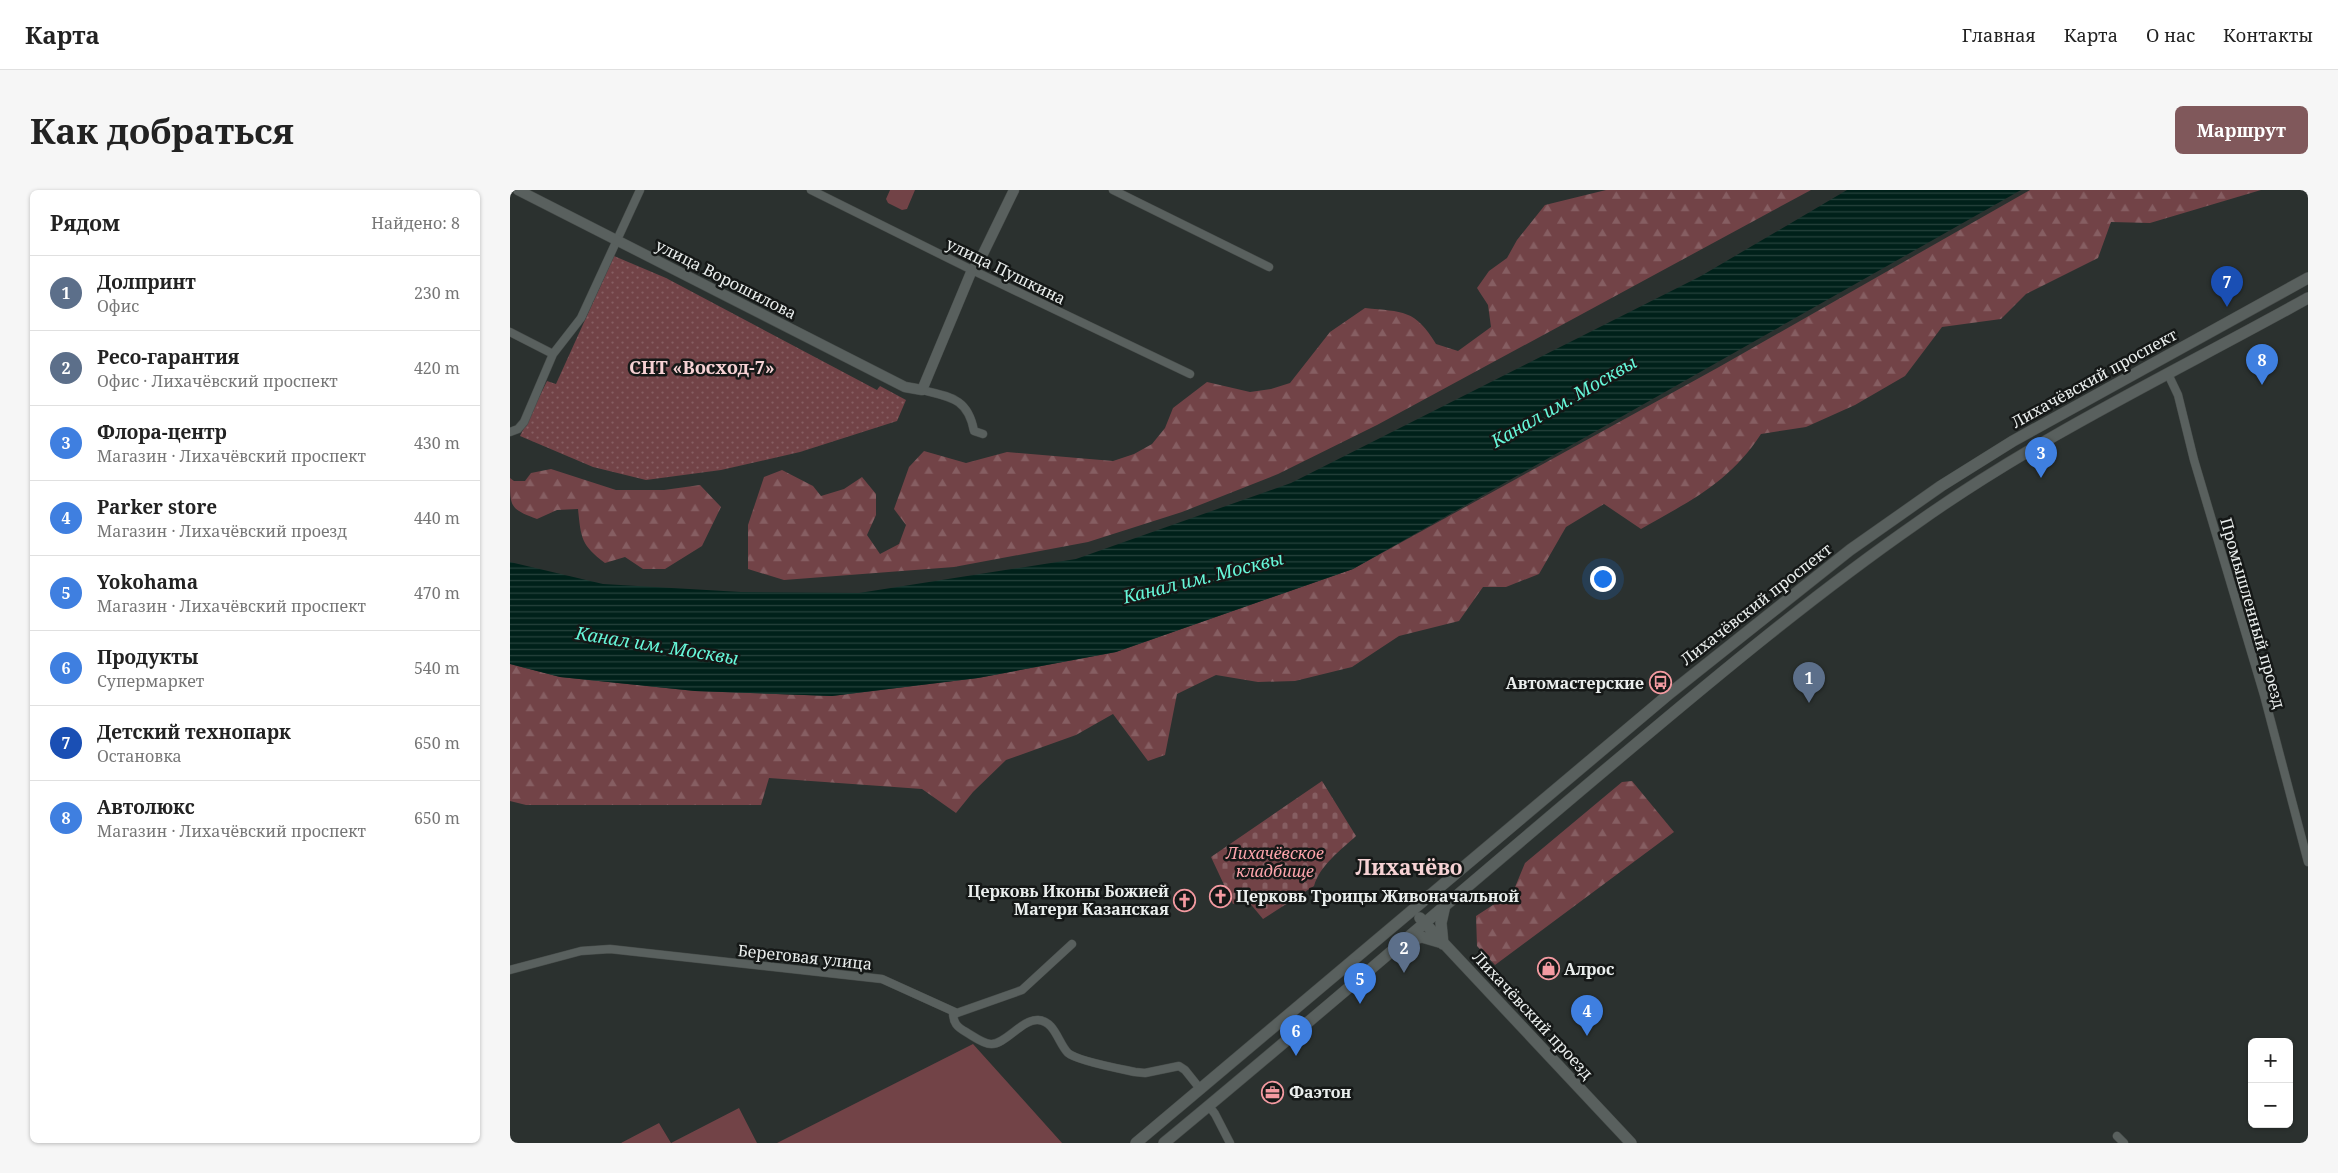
<!DOCTYPE html>
<html lang="ru">
<head>
<meta charset="utf-8">
<style>
  :root { --surface:#fff; --page:#f6f6f6; --text:#222; --muted:#767676; --line:#e0e0e0; --accent:#80585b }
  body { margin:0; font-family:"Noto Serif",serif; background:var(--page); color:var(--text) }
  .controls { position:absolute; right:15px; bottom:15px; display:grid; overflow:hidden; border-radius:8px; box-shadow:0 1px 4px #0004 }
  .controls button { width:45px; height:45px; display:grid; place-items:center; padding:0; border:0; border-bottom:1px solid var(--line); background:var(--surface); color:var(--text); font:25px sans-serif }
  .you { position:absolute; left:1092px; top:388px; width:18px; height:18px; margin:-12px; border:4px solid #fff; border-radius:50%; background:#1a73e8; box-shadow:0 0 0 8px #1a73e833 }
  .badge { display:grid; place-items:center; width:32px; height:32px; border-radius:50%; background:var(--accent); color:#fff; font-size:16px; font-weight:700 }
  .pin { position:absolute; translate:-50% -41px; filter:drop-shadow(0 1px 2px #0008) }
  .pin::after { content:''; position:absolute; top:26px; width:18px; height:15px; background:inherit; clip-path:polygon(0 0,100% 0,50% 100%) }
  .list { margin:0; padding:0; list-style:none }
  h2 { display:flex; justify-content:space-between; align-items:center; height:65px; margin:0; padding:0 20px; font-size:21px }
  h2 small { font-size:16px; font-weight:400; color:var(--muted) }
  .list li { display:grid; grid-template-columns:32px 1fr auto; gap:15px; align-items:center; box-sizing:border-box; height:75px; padding:0 20px; border-top:1px solid var(--line) }
  .list b { display:block; font-size:19px; white-space:nowrap }
  .list p { margin:0; font-size:16px; white-space:nowrap; color:var(--muted) }
  .list em { font-size:16px; font-style:normal; color:var(--muted) }
  .map { position:relative; flex:none; width:1798px; height:953px; overflow:hidden; border-radius:8px }
  header { display:flex; align-items:center; gap:30px; box-sizing:border-box; height:70px; padding:0 25px; background:var(--surface); border-bottom:1px solid var(--line) }
  header strong { font-size:24px }
  nav { display:flex; gap:28px; margin-inline-start:auto; font-size:18px }
  .intro { display:flex; align-items:center; justify-content:space-between; box-sizing:border-box; height:120px; padding:0 30px }
  h1 { margin:0; font-size:35px }
  .button { padding:12px 22px; border-radius:8px; background:var(--accent); color:#fff; font-size:18px; font-weight:700 }
  main { display:flex; gap:30px; padding:0 30px }
  aside { flex:1; background:var(--surface); border-radius:8px; box-shadow:0 1px 4px #0004 }
  .map>svg:first-child { display:block }
</style>
</head>
<body>
<header>
<strong>Карта</strong>
<nav><a>Главная</a><a>Карта</a><a>О нас</a><a>Контакты</a></nav>
</header>
<div class="intro"><h1>Как добраться</h1><a class="button">Маршрут</a></div>
<main>
<aside>
<h2>Рядом<small>Найдено: 8</small></h2>
<ul class="list">
<li><span class="badge" style="background:#5c6f8a">1</span><div><b>Долпринт</b><p>Офис</p></div><em>230 m</em></li>
<li><span class="badge" style="background:#5c6f8a">2</span><div><b>Ресо-гарантия</b><p>Офис · Лихачёвский проспект</p></div><em>420 m</em></li>
<li><span class="badge" style="background:#3f7fe0">3</span><div><b>Флора-центр</b><p>Магазин · Лихачёвский проспект</p></div><em>430 m</em></li>
<li><span class="badge" style="background:#3f7fe0">4</span><div><b>Parker store</b><p>Магазин · Лихачёвский проезд</p></div><em>440 m</em></li>
<li><span class="badge" style="background:#3f7fe0">5</span><div><b>Yokohama</b><p>Магазин · Лихачёвский проспект</p></div><em>470 m</em></li>
<li><span class="badge" style="background:#3f7fe0">6</span><div><b>Продукты</b><p>Супермаркет</p></div><em>540 m</em></li>
<li><span class="badge" style="background:#1a4fb4">7</span><div><b>Детский технопарк</b><p>Остановка</p></div><em>650 m</em></li>
<li><span class="badge" style="background:#3f7fe0">8</span><div><b>Автолюкс</b><p>Магазин · Лихачёвский проспект</p></div><em>650 m</em></li>
</ul>
</aside>
<div class="map">
<svg width="1798" height="953" viewBox="0 0 1798 953">
  <defs>
    <pattern id="forest-firs" width="22" height="20" patternUnits="userSpaceOnUse" patternTransform="scale(1.25)"><rect width="22" height="20" fill="#724347"/><path d="M5 1l3.5 6h-7zM16 11l3.5 6h-7z" fill="#865e62"/></pattern>
    <pattern id="cemetery-stones" width="16" height="16" patternUnits="userSpaceOnUse" patternTransform="scale(1.25)"><rect width="16" height="16" fill="#724347"/><path d="M2 7V4a2 2 0 0 1 4 0v3zM10 15v-3a2 2 0 0 1 4 0v3z" fill="#865e62"/></pattern>
    <pattern id="park-dots" width="8" height="8" patternUnits="userSpaceOnUse" patternTransform="scale(1.25)"><rect width="8" height="8" fill="#724347"/><path d="M2 2h.1M6 6h.1" fill="none" stroke="#865e62" stroke-width="1.8" stroke-linecap="round"/></pattern>
    <pattern id="water-rules" width="6" height="5" patternUnits="userSpaceOnUse" patternTransform="scale(1.25)"><rect width="6" height="5" fill="#00211a"/><path d="M0 2.5h6" fill="none" stroke="#25423c"/></pattern>
  </defs>
  <rect width="100%" height="100%" fill="#2b312f"/>
  <path fill="#724347" d="M 380,0 L 405,0 L 397,19 L 392,20 L 378,13 L 376,9 Z
    M 463,854 L 552,953 L 267,953 Z
    M 229,918 L 247,953 L 161,953 Z
    M 149,933 L 161,953 L 111,953 Z"/>
  <path fill="url(#forest-firs)" d="M 1096,0 L 1301,0 L 867,235 L 768,284 L 672,322 L 578,352 L 444,377 L 274,390 L 238,379 L 238,335 L 254,287 L 272,280 L 303,296 L 311,306 L 334,299 L 352,287 L 366,304 L 366,325 L 357,345 L 370,364 L 389,354 L 396,335 L 384,319 L 399,277 L 414,261 L 456,273 L 497,262 L 603,271 L 624,264 L 642,254 L 655,238 L 663,218 L 697,192 L 740,202 L 761,199 L 780,193 L 820,142 L 855,118 C 893,122 905,119 926,154 L 948,161 L 981,137 L 978,115 L 967,98 L 979,81 L 997,68 L 1007,50 L 1035,15 Z
    M 1520,0 L 1751,0 L 1640,33 L 1601,32 L 1588,68 L 1516,104 L 1491,129 L 1432,137 L 1395,186 L 1345,215 L 1296,237 L 1251,244 C 1219,293 1180,311 1131,339 L 1094,314 L 1056,337 L 1029,384 L 996,397 L 973,397 L 949,431 L 889,446 L 842,477 L 785,491 L 748,492 L 706,485 L 667,504 L 655,565 L 638,571 L 603,524 L 566,545 L 496,570 L 463,602 L 446,623 L 412,599 L 259,588 L 251,615 L 16,615 L 0,611 L 0,474 L 50,487 L 185,501 L 322,506 L 468,488 L 606,462 L 843,379 L 1209,177 Z
    M 41,279 L 106,300 L 154,300 L 190,295 L 211,317 L 192,356 L 155,379 L 133,379 L 115,367 L 95,373 C 71,355 71,348 68,319 L 47,320 L 27,329 C 0,319 0,317 0,288 L 4,291 L 15,291 L 21,283 Z
    M 1122,591 L 1164,642 L 985,775 L 967,756 L 966,726 L 1003,702 L 1015,673 L 1112,592 Z"/>
  <path fill="url(#cemetery-stones)" d="M 812,591 L 846,646 C 831,660 810,675 804,696 L 753,729 L 738,711 L 723,714 L 701,667 Z"/>
  <path fill="url(#park-dots)" d="M 104,66 L 156,88 L 367,200 L 370,196 L 396,210 L 387,231 L 290,262 L 211,280 L 136,290 L 83,277 L 10,246 L 37,191 L 46,194 Z"/>
  <path fill="url(#water-rules)" d="M 1337,0 L 1511,0 L 843,379 L 606,462 L 468,488 L 322,506 L 185,501 L 50,487 L 0,474 L 0,372 L 93,394 L 231,402 L 349,403 L 566,369 L 781,293 L 1191,86 Z"/>
  <g fill="none" stroke-linecap="round" stroke-linejoin="round">
    <defs>
      <path id="minor" d="M 301,0 L 462,80 L 680,184
        M 603,0 L 759,77
        M 0,142 L 43,164
        M 1658,184 L 1668,205 L 1684,270 L 1754,505 L 1798,672
        M 412,200 C 440,207 458,208 464,241 L 473,244
        M 0,242 L 8,239 L 14,232 L 43,164 L 71,128 L 130,0
        M 0,780 L 71,761 L 100,759 L 372,789 L 447,823 L 512,800 L 562,754
        M 443,822 C 443,833 447,837 456,842 C 463,846 473,854 481,854 C 495,855 512,829 528,830 C 545,831 548,853 558,863 C 567,871 611,879 625,882 L 635,883 L 669,876 L 675,880 L 691,900
        M 699,916 L 705,924 L 720,953
        M 1607,946 L 1614,953"/>
      <path id="tertiary" d="M 8,0 L 395,197 L 412,200 L 462,80 L 469,72 L 504,0"/>
      <path id="secondary" d="M 910,728 L 1121,953
        M 894,752 L 912,747 L 929,752
        M 933,754 L 931,733 L 935,715
        M 626,953 L 1159,504 L 1340,360 L 1431,296 L 1503,251 L 1798,88
        M 654,953 C 809,825 960,693 1114,564 C 1209,484 1305,404 1407,333 C 1529,246 1667,181 1798,108"/>
    </defs>
    <use href="#minor" stroke="#474c4a" stroke-width="9"/>
    <use href="#tertiary" stroke="#474c4a" stroke-width="11"/>
    <use href="#secondary" stroke="#474c4a" stroke-width="12"/>
    <use href="#minor" stroke="#59605e" stroke-width="8"/>
    <use href="#tertiary" stroke="#59605e" stroke-width="10"/>
    <use href="#secondary" stroke="#59605e" stroke-width="11"/>
  </g>
  <defs>
    <symbol id="bus-ring" viewBox="-11 -11 22 22"><circle r="9.5" fill="#151817" stroke="#f49aa1" stroke-width="1.5"/><path d="M-5-6H5V4H4V6H2V4H-2V6H-4V4H-5ZM-3.5-4V0h7V-4ZM-3.5 1.2v1.5H-2V1.2ZM2 1.2v1.5H3.5V1.2Z" fill="#f49aa1"/></symbol>
    <symbol id="church-ring" viewBox="-11 -11 22 22"><circle r="9.5" fill="#151817" stroke="#f49aa1" stroke-width="1.5"/><path d="M-1.2-6h2.4v3.5h3.3v2.4h-3.3V6h-2.4V-.1h-3.3v-2.4h3.3Z" fill="#f49aa1"/></symbol>
    <symbol id="shop-ring" viewBox="-11 -11 22 22"><circle r="9.5" fill="#151817" stroke="#f49aa1" stroke-width="1.5"/><path d="M-5-2.5h2.3a2.7 3.5 0 0 1 5.4 0H5L5.5 6h-11ZM-1.5-2.5h3a1.5 2.3 0 0 0-3 0Z" fill="#f49aa1"/></symbol>
    <symbol id="office-ring" viewBox="-11 -11 22 22"><circle r="9.5" fill="#151817" stroke="#f49aa1" stroke-width="1.5"/><path d="M-6-3h4V-5.5h4V-3h4V5H-6ZM-1-4.5V-3h2v-1.5ZM-6 0V1H6V0Z" fill="#f49aa1"/></symbol>
  </defs>
  <g fill-rule="evenodd">
    <use href="#bus-ring" x="1138" y="480" width="25" height="25"/>
    <use href="#church-ring" x="698" y="694" width="25" height="25"/>
    <use href="#church-ring" x="662" y="698" width="25" height="25"/>
    <use href="#shop-ring" x="1026" y="766" width="25" height="25"/>
    <use href="#office-ring" x="750" y="890" width="25" height="25"/>
  </g>
  <g text-anchor="middle" stroke-width="5" stroke-linejoin="round" paint-order="stroke">
    <g font-size="16" fill="#eaeeed" stroke="#151817">
      <text transform="translate(496 81) rotate(26)" y="6">улица Пушкина</text>
      <text transform="translate(216 89) rotate(27)" y="6">улица Ворошилова</text>
      <text transform="translate(1584 188) rotate(-29)" y="6">Лихачёвский проспект</text>
      <text transform="translate(1246 414) rotate(-38)" y="6">Лихачёвский проспект</text>
      <text transform="translate(1743 423) rotate(74)" y="6">Промышленный проезд</text>
      <text transform="translate(295 767) rotate(6)" y="6">Береговая улица</text>
      <text transform="translate(1023 825) rotate(47)" y="6">Лихачёвский проезд</text>
    </g>
    <g font-size="16" font-weight="bold" fill="#eaeeed" stroke="#151817" text-anchor="start">
      <text x="1134" y="499" text-anchor="end">Автомастерские</text>
      <text x="659" y="707" text-anchor="end">Церковь Иконы Божией<tspan x="659" dy="18">Матери Казанская</tspan></text>
      <text x="726" y="712">Церковь Троицы Живоначальной</text>
      <text x="1054" y="785">Алрос</text>
      <text x="779" y="908">Фаэтон</text>
    </g>
    <g font-size="16" font-style="italic" fill="#fda4ab" stroke="#151817">
      <text x="765" y="669">Лихачёвское<tspan x="765" dy="18">кладбище</tspan></text>
    </g>
    <g font-size="18" font-weight="bold" fill="#f6d2d4" stroke="#151817">
      <text x="192" y="184">СНТ «Восход-7»</text>
    </g>
    <g font-size="18" font-style="italic" fill="#66f7d9" stroke="#151817">
      <text transform="translate(1054 212) rotate(-30)" y="6">Канал им. Москвы</text>
      <text transform="translate(693 388) rotate(-14)" y="6">Канал им. Москвы</text>
      <text transform="translate(147 456) rotate(9)" y="6">Канал им. Москвы</text>
    </g>
    <g font-size="21" font-weight="bold" fill="#f6d2d4" stroke="#151817">
      <text x="899" y="685">Лихачёво</text>
    </g>
  </g>
</svg>
<div class="controls">
<button>+</button>
<button>−</button>
</div>
<div class="you"></div>
<div class="pin badge" style="left:1299px;top:513px;background:#5c6f8a">1</div>
<div class="pin badge" style="left:894px;top:783px;background:#5c6f8a">2</div>
<div class="pin badge" style="left:1531px;top:288px;background:#3f7fe0">3</div>
<div class="pin badge" style="left:1077px;top:846px;background:#3f7fe0">4</div>
<div class="pin badge" style="left:850px;top:814px;background:#3f7fe0">5</div>
<div class="pin badge" style="left:786px;top:866px;background:#3f7fe0">6</div>
<div class="pin badge" style="left:1717px;top:117px;background:#1a4fb4">7</div>
<div class="pin badge" style="left:1752px;top:195px;background:#3f7fe0">8</div>
</div>
</main>
</body>
</html>
